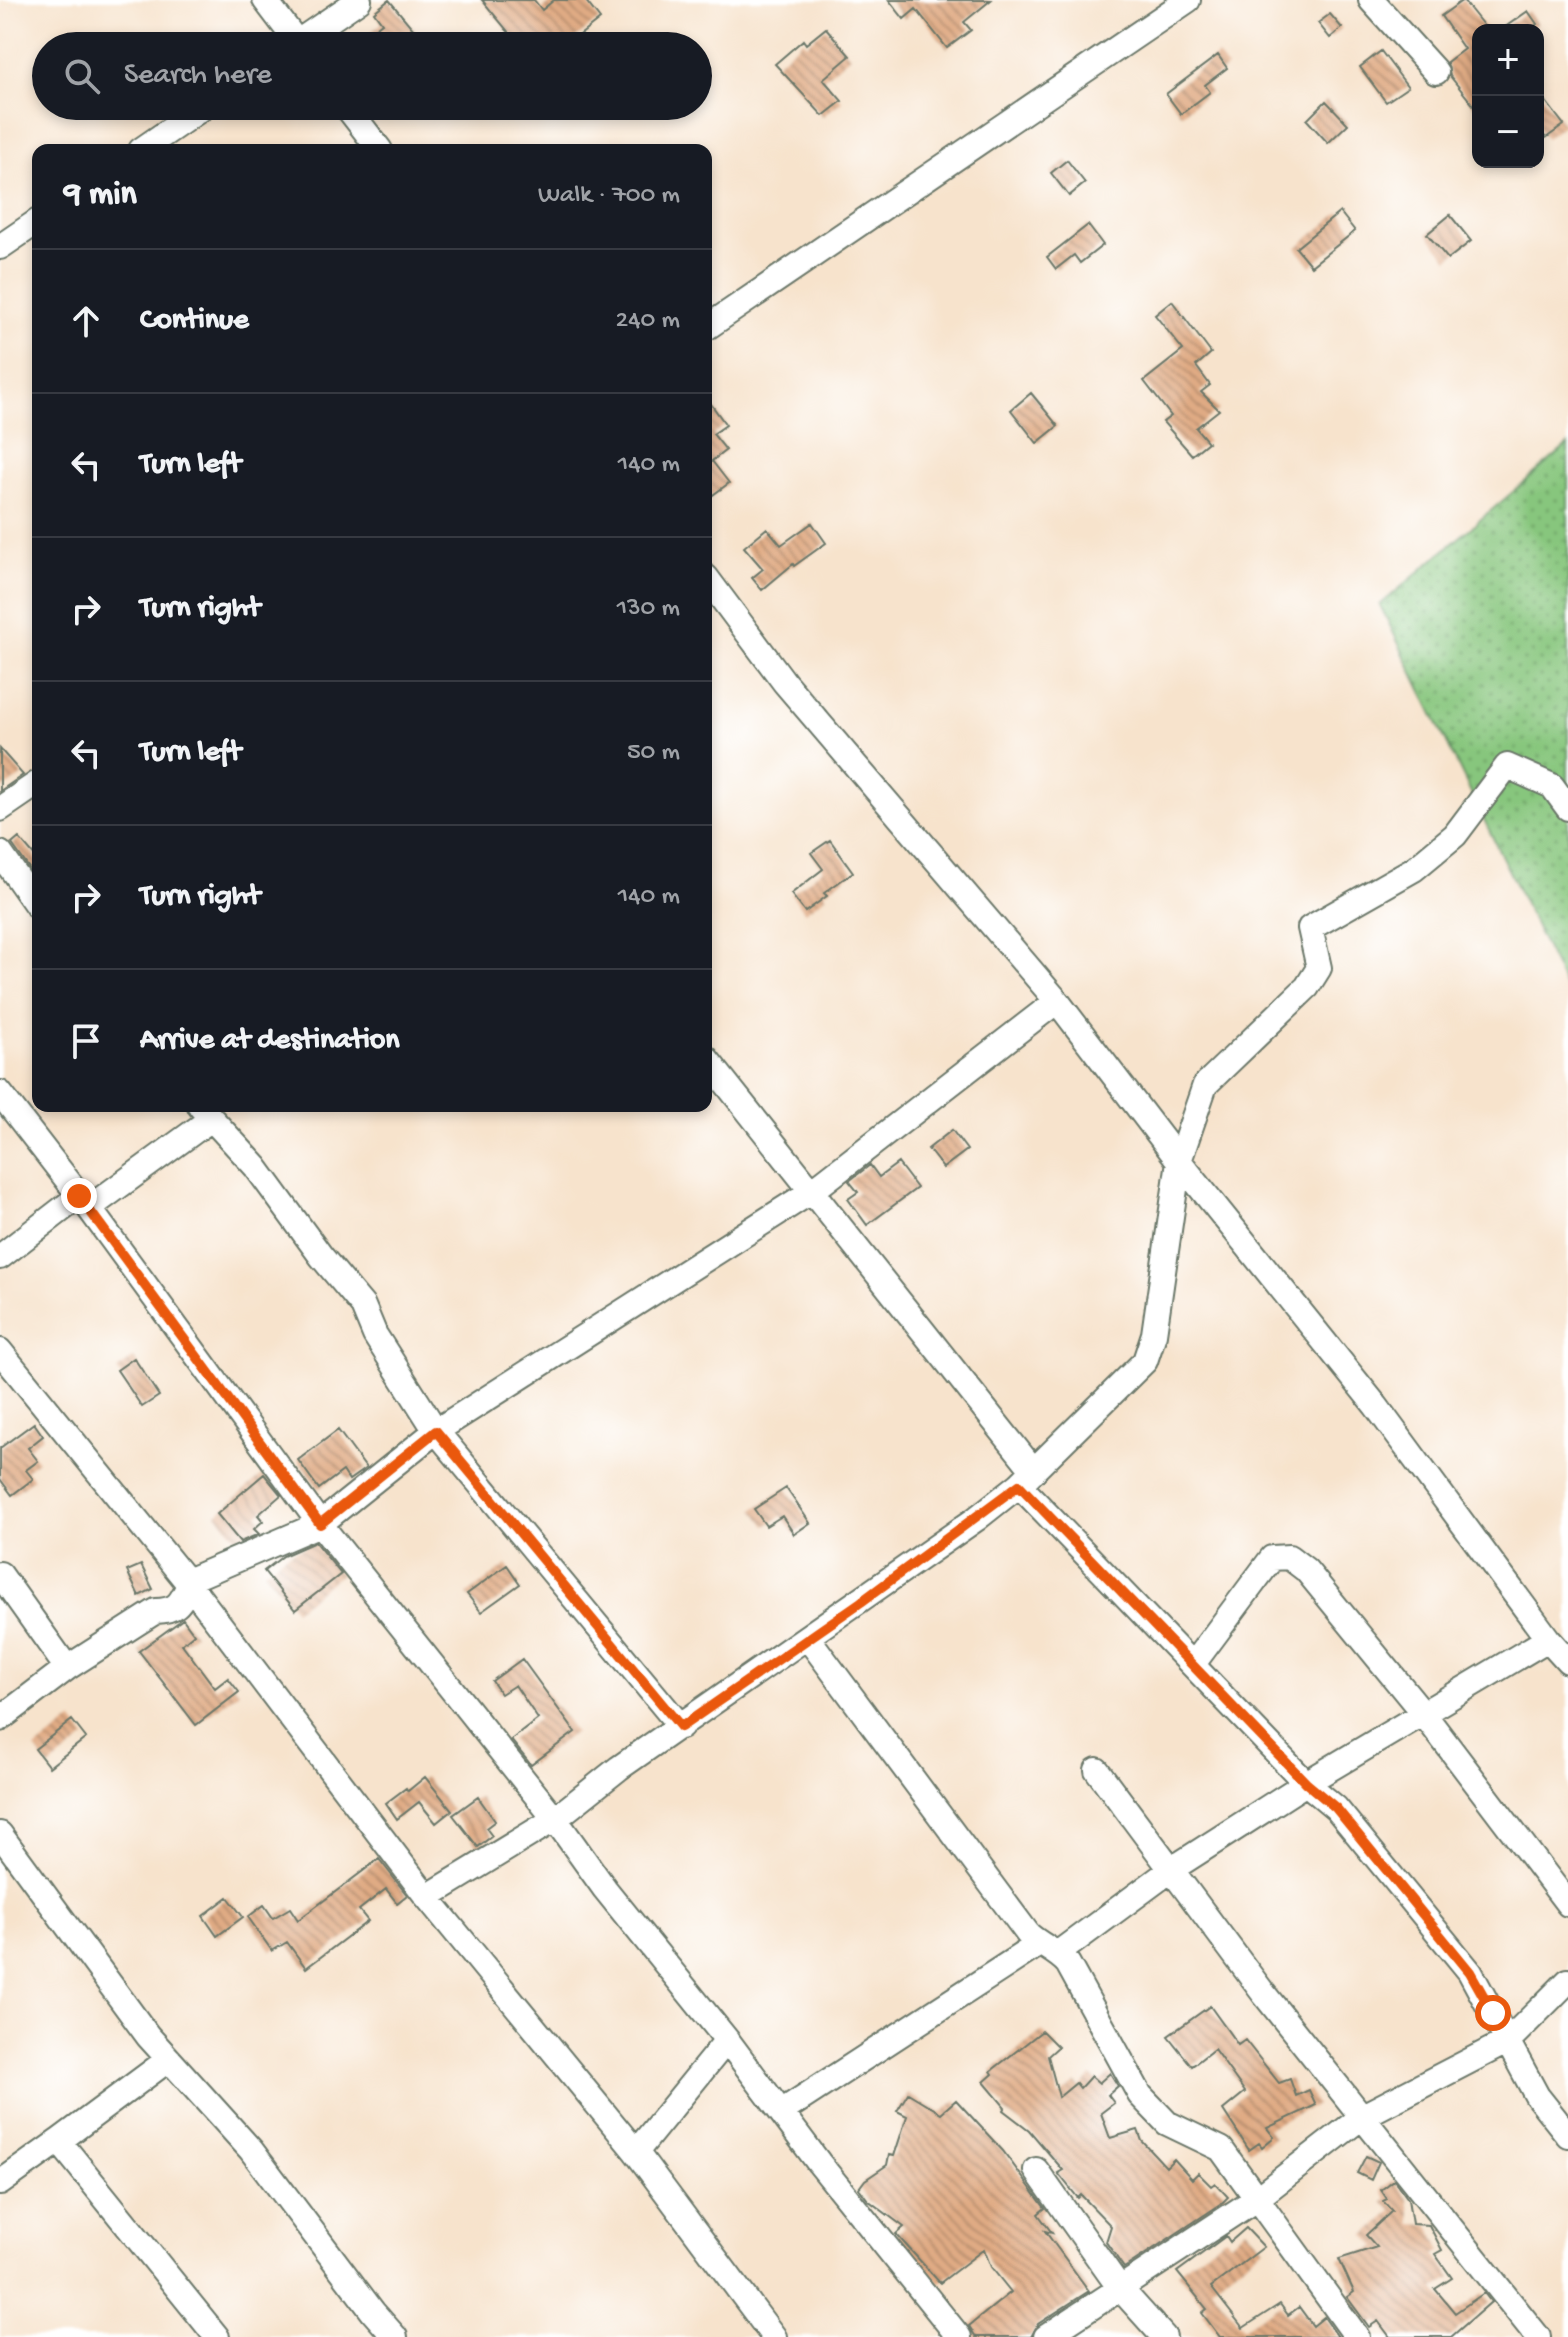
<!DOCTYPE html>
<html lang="en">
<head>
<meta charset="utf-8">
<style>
  :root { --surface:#171b24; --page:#242831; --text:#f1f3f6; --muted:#9ea1a6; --line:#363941 }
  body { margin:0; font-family:"Gochi Hand",sans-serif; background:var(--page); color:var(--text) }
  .controls { position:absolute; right:24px; top:24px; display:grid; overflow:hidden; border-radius:16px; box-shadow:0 4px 12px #0003 }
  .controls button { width:72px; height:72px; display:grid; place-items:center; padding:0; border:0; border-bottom:2px solid var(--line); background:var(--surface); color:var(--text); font:40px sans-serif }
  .stop { position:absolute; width:24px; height:24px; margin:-18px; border:6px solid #ea580c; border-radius:50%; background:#fff }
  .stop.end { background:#ea580c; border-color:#fff; box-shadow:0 2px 8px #0008 }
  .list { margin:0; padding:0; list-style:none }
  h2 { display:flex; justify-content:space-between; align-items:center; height:104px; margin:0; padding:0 32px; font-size:34px }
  h2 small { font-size:26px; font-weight:400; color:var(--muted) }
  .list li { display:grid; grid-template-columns:52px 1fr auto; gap:24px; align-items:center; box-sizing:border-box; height:144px; padding:0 32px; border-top:2px solid var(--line) }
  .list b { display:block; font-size:30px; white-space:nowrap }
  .list em { font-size:26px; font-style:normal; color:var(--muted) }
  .icon { flex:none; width:44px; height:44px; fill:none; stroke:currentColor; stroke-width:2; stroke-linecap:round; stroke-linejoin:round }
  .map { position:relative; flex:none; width:1568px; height:2337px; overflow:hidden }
  .search { position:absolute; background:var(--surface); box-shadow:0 4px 12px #0003; left:32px; top:32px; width:680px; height:88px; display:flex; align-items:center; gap:20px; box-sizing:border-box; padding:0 28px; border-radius:44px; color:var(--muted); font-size:30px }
  .panel { position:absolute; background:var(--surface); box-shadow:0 4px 12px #0003; left:32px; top:144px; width:680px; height:968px; border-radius:16px }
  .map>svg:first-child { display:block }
</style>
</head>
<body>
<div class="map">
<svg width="1568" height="2337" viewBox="0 0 1568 2337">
  <defs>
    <pattern id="grass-dots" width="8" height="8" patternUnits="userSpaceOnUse" patternTransform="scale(2)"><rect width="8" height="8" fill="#87c67d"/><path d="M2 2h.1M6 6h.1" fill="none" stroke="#6ea267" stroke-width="1.8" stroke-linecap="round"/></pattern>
    <pattern id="building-back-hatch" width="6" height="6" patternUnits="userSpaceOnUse" patternTransform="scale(2)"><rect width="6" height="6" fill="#e0ab84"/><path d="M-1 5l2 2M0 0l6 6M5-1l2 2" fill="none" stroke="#b58c6d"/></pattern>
  </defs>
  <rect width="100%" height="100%" fill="#fff"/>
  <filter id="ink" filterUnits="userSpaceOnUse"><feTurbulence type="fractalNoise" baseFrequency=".0125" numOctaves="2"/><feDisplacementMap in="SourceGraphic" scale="16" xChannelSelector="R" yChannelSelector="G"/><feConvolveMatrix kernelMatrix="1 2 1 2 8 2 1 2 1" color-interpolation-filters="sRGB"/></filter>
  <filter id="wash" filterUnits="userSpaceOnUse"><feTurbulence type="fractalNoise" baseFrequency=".006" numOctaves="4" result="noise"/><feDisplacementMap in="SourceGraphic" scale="32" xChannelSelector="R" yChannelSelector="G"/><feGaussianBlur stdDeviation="1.8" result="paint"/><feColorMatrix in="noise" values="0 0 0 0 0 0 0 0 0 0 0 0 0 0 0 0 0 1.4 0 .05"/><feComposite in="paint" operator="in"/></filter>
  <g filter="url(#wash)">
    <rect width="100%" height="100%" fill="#f7e3cc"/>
    <path fill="url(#grass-dots)" stroke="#538258" stroke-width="2" d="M 1568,445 L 1568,993 L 1380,605 Z"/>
    <g id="blocks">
      <path fill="url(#building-back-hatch)" d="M 389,0 L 419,36 L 407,46 L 379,46 L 369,33 L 382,23 L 374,12 Z
        M 482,0 L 534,0 L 542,10 L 554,0 L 585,0 L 600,19 L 566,46 L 520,46 Z
        M 889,0 L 991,0 L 964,22 L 971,30 L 947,48 L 916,9 L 904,19 Z
        M 1463,0 L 1487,30 L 1478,30 L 1478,111 L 1450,76 L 1447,62 L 1464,49 L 1441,16 Z
        M 1528,11 L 1537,24 L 1529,30 L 1501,30 Z
        M 1330,14 L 1342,28 L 1330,38 L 1318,23 Z
        M 826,28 L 850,56 L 823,79 L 842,101 L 823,116 L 775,64 L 803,40 L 806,44 Z
        M 1381,51 L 1408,87 L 1386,102 L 1360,67 Z
        M 1218,55 L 1227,68 L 1205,85 L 1210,92 L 1181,114 L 1166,94 Z
        M 1538,91 L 1564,125 L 1546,138 L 1538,128 Z
        M 1326,101 L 1348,124 L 1328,143 L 1307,120 Z
        M 1067,160 L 1085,183 L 1069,196 L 1051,173 Z
        M 1340,212 L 1355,231 L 1311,266 L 1296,248 Z
        M 1450,215 L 1471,241 L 1448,259 L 1427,234 Z
        M 1088,225 L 1103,245 L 1080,263 L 1074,255 L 1056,269 L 1047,257 Z
        M 1172,301 L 1211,353 L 1196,366 L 1210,385 L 1201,392 L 1219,410 L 1196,428 L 1208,442 L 1192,455 L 1163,422 L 1171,416 L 1144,381 L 1183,350 L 1155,315 Z
        M 1031,393 L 1058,426 L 1037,443 L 1011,410 Z
        M 706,397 L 726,425 L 713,434 L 726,450 L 712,461 L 729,483 L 706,500 Z
        M 812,523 L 826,543 L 794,566 L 793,564 L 762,590 L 752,578 L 763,569 L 744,547 L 767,528 L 781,545 Z
        M 0,749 L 23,775 L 0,791 Z
        M 19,838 L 38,860 L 38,881 L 12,844 Z
        M 830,840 L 853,872 L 824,893 L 827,896 L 805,912 L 791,894 L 823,869 L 811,853 Z
        M 952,1130 L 967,1150 L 943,1168 L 928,1149 Z
        M 898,1163 L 917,1188 L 867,1225 L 848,1199 L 858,1192 L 849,1181 L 870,1165 L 879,1177 Z
        M 134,1358 L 159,1396 L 142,1407 L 117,1370 Z
        M 34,1423 L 43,1436 L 28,1448 L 38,1461 L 26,1470 L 33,1479 L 12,1495 L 0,1479 L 0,1448 Z
        M 338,1430 L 366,1468 L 349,1480 L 343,1471 L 319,1489 L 298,1460 Z
        M 264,1474 L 281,1495 L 258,1515 L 263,1521 L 254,1529 L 259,1534 L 240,1542 L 217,1514 Z
        M 786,1488 L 810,1523 L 794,1534 L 782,1516 L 766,1526 L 754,1509 Z
        M 315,1542 L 341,1574 L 295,1610 L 264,1571 L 283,1556 Z
        M 141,1565 L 153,1589 L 139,1596 L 127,1571 Z
        M 507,1565 L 520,1584 L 481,1612 L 467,1594 Z
        M 183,1619 L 194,1634 L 182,1644 L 215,1688 L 228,1678 L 239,1692 L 196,1725 L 139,1651 Z
        M 522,1659 L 575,1732 L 531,1765 L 511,1740 L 538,1719 L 515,1685 L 501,1694 L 492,1681 Z
        M 72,1720 L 86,1738 L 49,1767 L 35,1749 Z
        M 425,1777 L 452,1810 L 436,1823 L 419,1802 L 397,1819 L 386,1803 L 406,1788 L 408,1791 Z
        M 478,1797 L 495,1821 L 486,1828 L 492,1836 L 478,1847 L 453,1815 Z
        M 379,1859 L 407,1895 L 397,1903 L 386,1889 L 359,1910 L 368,1921 L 306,1968 L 287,1942 L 272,1951 L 248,1917 L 264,1905 L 273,1918 L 290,1908 L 298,1920 Z
        M 228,1897 L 243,1917 L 217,1936 L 203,1916 Z
        M 1210,2006 L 1238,2045 L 1245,2040 L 1279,2083 L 1290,2079 L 1296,2096 L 1309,2090 L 1316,2105 L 1267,2128 L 1274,2137 L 1262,2147 L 1259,2143 L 1249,2150 L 1223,2110 L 1245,2092 L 1214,2049 L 1192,2066 L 1168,2036 Z
        M 1042,2031 L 1058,2047 L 1048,2056 L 1059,2097 L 1076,2083 L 1080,2088 L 1091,2076 L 1099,2083 L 1110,2073 L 1118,2086 L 1108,2095 L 1114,2103 L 1101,2113 L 1110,2138 L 1138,2130 L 1142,2141 L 1166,2167 L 1174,2159 L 1192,2179 L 1198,2173 L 1211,2186 L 1215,2183 L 1228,2197 L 1221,2204 L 1124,2268 L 1106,2242 L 1111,2226 L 1081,2195 L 1078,2198 L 1058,2173 L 1063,2170 L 1029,2130 L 1003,2110 L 1005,2107 L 984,2082 L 993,2074 L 991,2071 Z
        M 908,2093 L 941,2113 L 956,2100 L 1003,2151 L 1045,2208 L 1038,2214 L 1052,2233 L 1045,2231 L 1089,2291 L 1038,2324 L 1031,2337 L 976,2337 L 974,2334 L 969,2326 L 1011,2292 L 991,2267 L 984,2249 L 940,2283 L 896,2234 L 904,2227 L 868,2200 L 859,2188 L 865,2180 L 887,2165 L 889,2155 L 894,2156 L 907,2116 L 897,2111 Z
        M 1366,2156 L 1379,2162 L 1371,2180 L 1357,2173 Z
        M 1394,2180 L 1408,2199 L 1412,2224 L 1429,2225 L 1442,2250 L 1435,2254 L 1452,2278 L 1435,2289 L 1455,2313 L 1484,2293 L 1491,2302 L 1451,2337 L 1390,2337 L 1378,2321 L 1369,2327 L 1347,2297 L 1354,2292 L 1339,2259 L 1377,2247 L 1366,2235 L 1392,2211 L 1383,2201 L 1387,2199 L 1381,2190 Z
        M 1246,2228 L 1264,2247 L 1211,2287 L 1243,2328 L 1280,2304 L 1288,2315 L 1299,2307 L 1313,2326 L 1324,2317 L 1338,2337 L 1220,2337 L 1202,2313 L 1207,2309 L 1177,2272 L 1226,2236 L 1230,2242 Z"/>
    </g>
  </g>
  <g filter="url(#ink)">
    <use href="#blocks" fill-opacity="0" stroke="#6b7769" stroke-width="2"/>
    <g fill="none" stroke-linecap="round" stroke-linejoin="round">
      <defs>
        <path id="minor" d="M 265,0 L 300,46
          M 1371,0 L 1436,72
          M 292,46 L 359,0
          M 346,106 L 380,150
          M 141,150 L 205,106
          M 0,247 L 38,221
          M 706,328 L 1188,0
          M 706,577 L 785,683 L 1057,1001 L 1179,1161 L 1376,1406 L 1548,1639 L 1568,1661
          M 0,809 L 38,783
          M 0,853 L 38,907
          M 706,1058 L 1034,1471
          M 0,1093 L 89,1208 L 320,1524 L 555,1819 L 605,1889 L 727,2040 L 819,2163 L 959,2337
          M 89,1208 L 211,1119
          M 0,1257 L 79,1196
          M 0,1351 L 189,1584 L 427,1897 L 636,2152 L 774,2337
          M 1019,1485 L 1306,1783 L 1336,1808 L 1470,1972 L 1537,2096 L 1568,2135
          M 0,1574 L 67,1668
          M 808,1638 L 1028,1934 C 1041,1946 1057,1951 1068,1964 L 1140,2095 L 1167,2123 L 1221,2149 L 1357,2337
          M 1193,1664 L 1272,1558 L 1289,1557 L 1306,1570 L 1423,1713 L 1568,1904
          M 0,1719 L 67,1668 L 156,1611 C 185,1610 180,1596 194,1578 L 320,1524 L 436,1431 L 375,1335 L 363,1306 L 321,1256 L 256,1167 L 200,1106
          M 681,1727 L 436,1431 L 812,1191 L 1057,1001
          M 1097,1770 L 1264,1994 L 1538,2337
          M 0,1834 L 148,2036 L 251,2150 L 373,2312 L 395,2337
          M 427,1897 L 555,1819 L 619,1768 L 976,1519 L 1019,1485 L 1145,1361 L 1154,1334 L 1179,1161 L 1205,1085 L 1307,987 L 1319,968 L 1310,928 L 1414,869 L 1455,835 L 1507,766 L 1552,786 L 1568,808
          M 1057,1954 L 1172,1869 L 1306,1783 L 1548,1639
          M 781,2112 L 1039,1944
          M 59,2141 L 169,2059
          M 636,2152 L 727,2040
          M 1036,2170 L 1119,2287 L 1164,2337
          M 0,2183 L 59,2141 L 217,2337
          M 1046,2337 L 1256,2199 L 1363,2116 L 1508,2041 L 1568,1981"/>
      </defs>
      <use href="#minor" stroke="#6b7769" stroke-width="28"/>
      <use href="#minor" stroke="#fff" stroke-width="24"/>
    </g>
  </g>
  <g fill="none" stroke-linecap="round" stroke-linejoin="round" filter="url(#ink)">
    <path stroke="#ea580c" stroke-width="10" d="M 79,1196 L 320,1524 L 436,1431 L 681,1727 L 861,1602 L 1019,1485 L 1306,1783 L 1336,1808 L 1470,1972 L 1493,2013"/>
  </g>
</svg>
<div class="controls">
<button>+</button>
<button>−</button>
</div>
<div class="stop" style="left:1493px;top:2013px"></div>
<div class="stop end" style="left:79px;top:1196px"></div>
<div class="search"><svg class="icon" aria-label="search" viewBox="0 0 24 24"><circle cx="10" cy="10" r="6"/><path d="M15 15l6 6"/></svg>Search here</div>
<section class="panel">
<h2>9 min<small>Walk · 700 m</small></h2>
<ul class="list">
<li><svg class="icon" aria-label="ahead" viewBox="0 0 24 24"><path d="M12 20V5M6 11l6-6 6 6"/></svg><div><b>Continue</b></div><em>240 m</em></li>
<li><svg class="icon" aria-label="left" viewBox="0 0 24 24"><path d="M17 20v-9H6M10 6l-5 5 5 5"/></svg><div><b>Turn left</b></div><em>140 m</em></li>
<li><svg class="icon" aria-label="right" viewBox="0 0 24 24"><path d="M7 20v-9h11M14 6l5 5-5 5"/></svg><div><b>Turn right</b></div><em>130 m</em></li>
<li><svg class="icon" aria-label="left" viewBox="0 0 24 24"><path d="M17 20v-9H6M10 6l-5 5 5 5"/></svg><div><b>Turn left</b></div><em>50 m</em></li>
<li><svg class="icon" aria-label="right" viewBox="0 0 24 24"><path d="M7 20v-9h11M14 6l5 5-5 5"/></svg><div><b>Turn right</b></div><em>140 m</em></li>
<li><svg class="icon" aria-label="arrive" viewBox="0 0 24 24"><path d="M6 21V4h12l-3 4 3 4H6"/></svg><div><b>Arrive at destination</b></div></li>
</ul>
</section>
</div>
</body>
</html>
